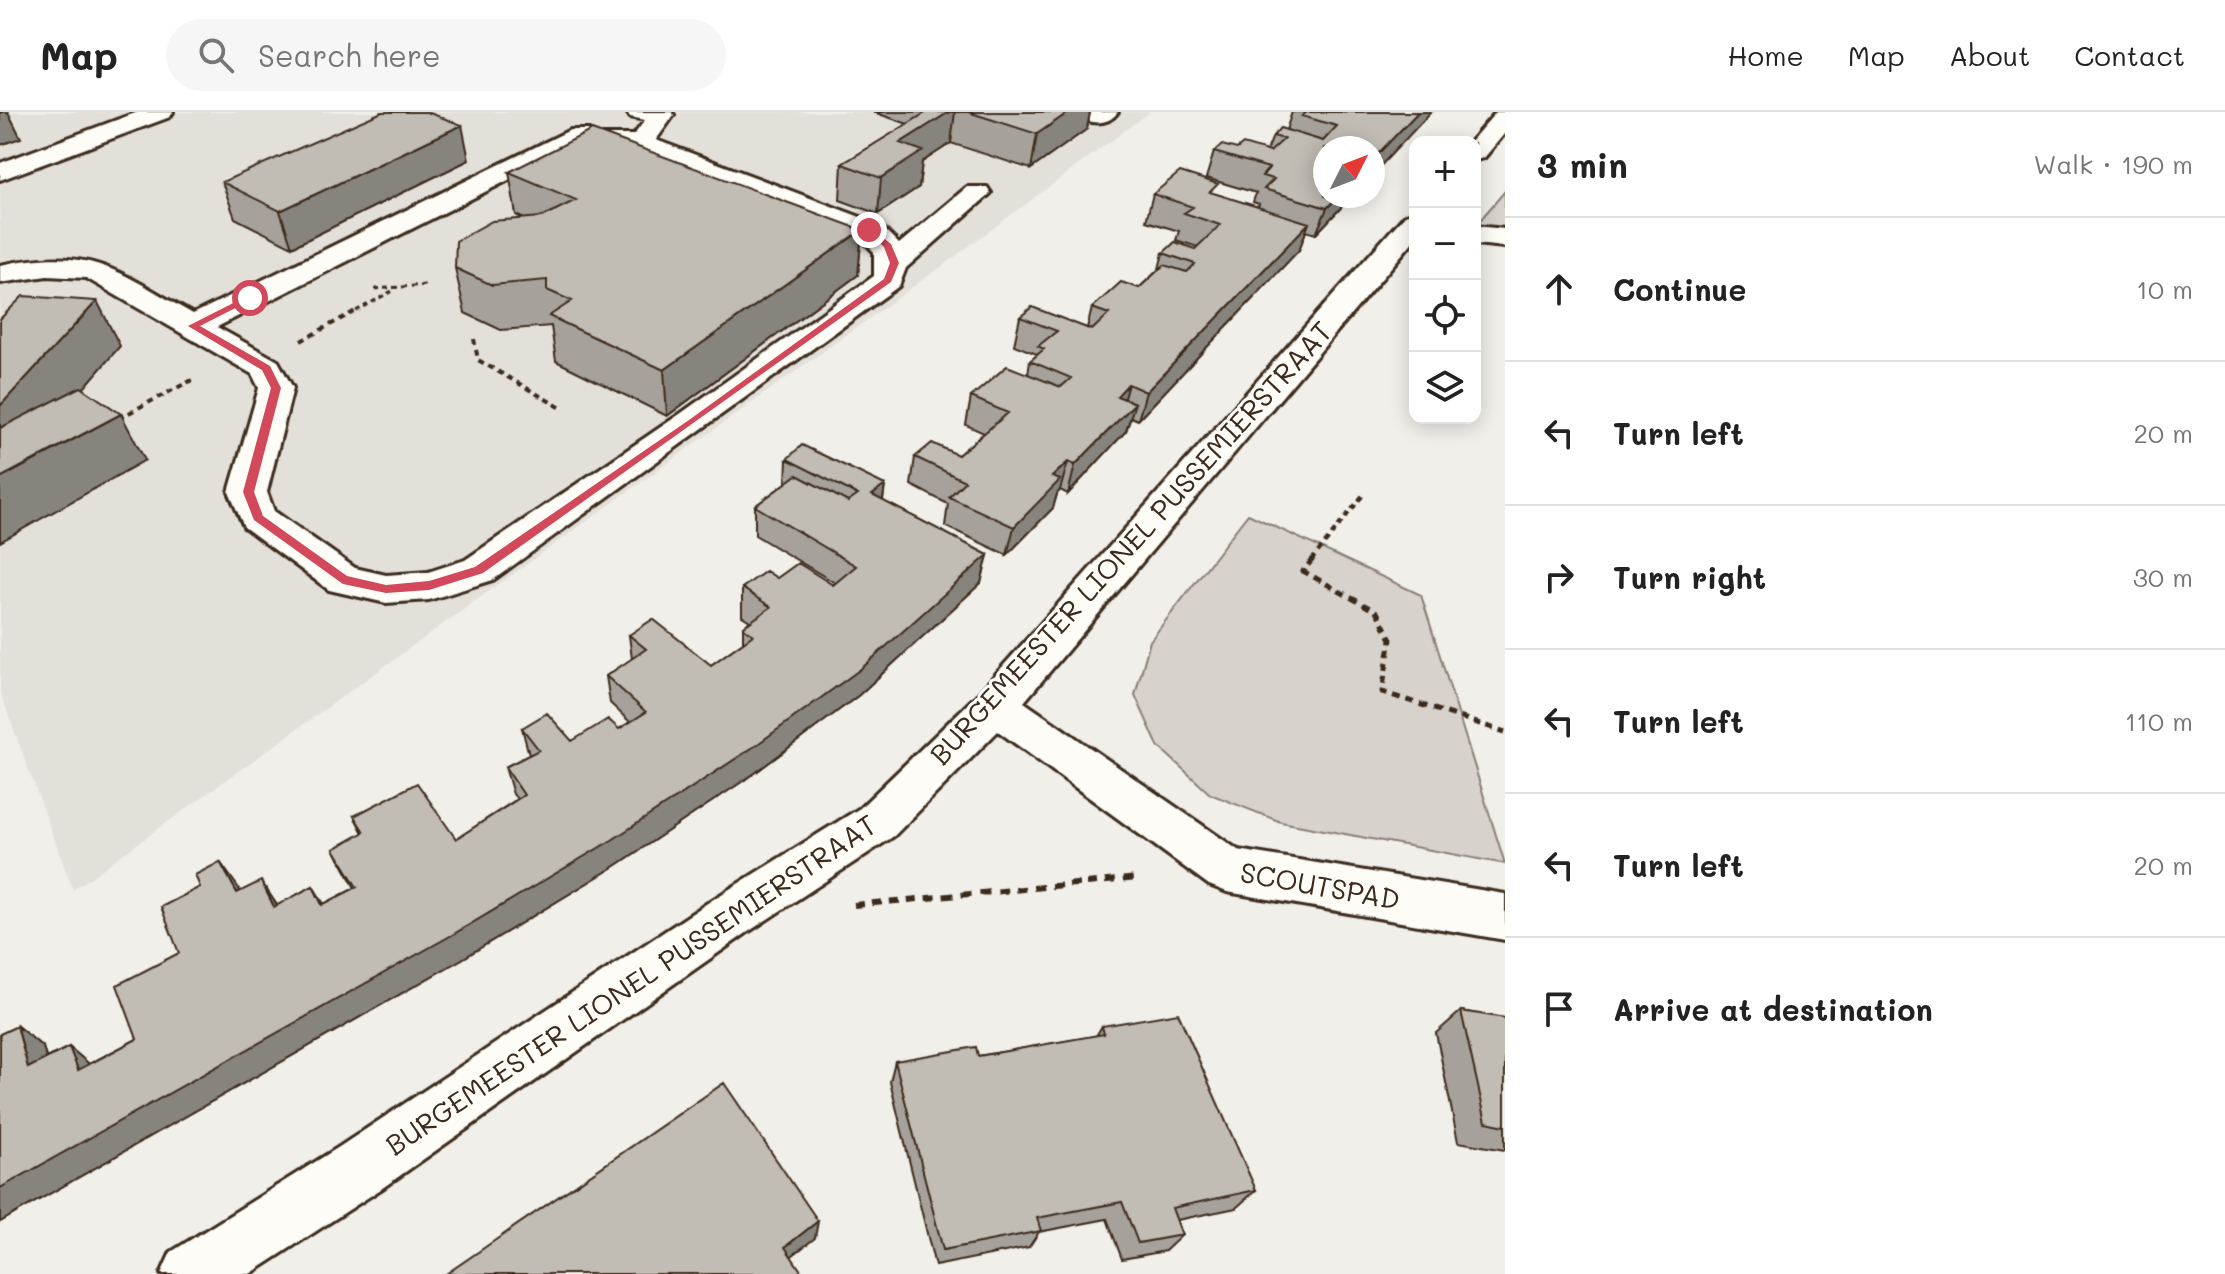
<!DOCTYPE html>
<html lang="en">
<head>
<meta charset="utf-8">
<style>
  :root { --surface:#fff; --page:#f6f6f6; --text:#222; --muted:#767676; --line:#e0e0e0 }
  body { margin:0; font-family:Mali,sans-serif; background:var(--page); color:var(--text) }
  .controls { position:absolute; right:24px; top:24px; display:grid; overflow:hidden; border-radius:16px; box-shadow:0 4px 20px #0003 }
  .controls button { width:72px; height:72px; display:grid; place-items:center; padding:0; border:0; border-bottom:2px solid var(--line); background:var(--surface); color:var(--text); font:40px sans-serif }
  .compass { position:absolute; left:1313px; top:24px; width:72px; height:72px; border-radius:50%; background:var(--surface); box-shadow:0 4px 20px #0003; rotate:48deg }
  .stop { position:absolute; width:24px; height:24px; margin:-18px; border:6px solid #d1495b; border-radius:50%; background:#fff }
  .stop.end { background:#d1495b; border-color:#fff; box-shadow:0 2px 8px #0008 }
  .list { margin:0; padding:0; list-style:none }
  h2 { display:flex; justify-content:space-between; align-items:center; height:104px; margin:0; padding:0 32px; font-size:34px }
  h2 small { font-size:26px; font-weight:400; color:var(--muted) }
  .list li { display:grid; grid-template-columns:52px 1fr auto; gap:24px; align-items:center; box-sizing:border-box; height:144px; padding:0 32px; border-top:2px solid var(--line) }
  .list b { display:block; font-size:30px; white-space:nowrap }
  .list em { font-size:26px; font-style:normal; color:var(--muted) }
  .icon { flex:none; width:44px; height:44px; fill:none; stroke:currentColor; stroke-width:2; stroke-linecap:round; stroke-linejoin:round }
  .map { position:relative; flex:none; width:1505px; height:1162px; overflow:hidden }
  header { display:flex; align-items:center; gap:48px; box-sizing:border-box; height:112px; padding:0 40px; background:var(--surface); border-bottom:2px solid var(--line) }
  header strong { font-size:38px }
  nav { display:flex; gap:44px; margin-inline-start:auto; font-size:28px }
  .search { width:560px; height:72px; background:var(--page); display:flex; align-items:center; gap:20px; box-sizing:border-box; padding:0 28px; border-radius:44px; color:var(--muted); font-size:30px }
  main { display:flex }
  aside { flex:1; background:var(--surface) }
  .map>svg:first-child { display:block }
</style>
</head>
<body>
<header>
<strong>Map</strong>
<div class="search"><svg class="icon" aria-label="search" viewBox="0 0 24 24"><circle cx="10" cy="10" r="6"/><path d="M15 15l6 6"/></svg>Search here</div>
<nav><a>Home</a><a>Map</a><a>About</a><a>Contact</a></nav>
</header>
<main>
<div class="map">
<svg width="1505" height="1162" viewBox="0 0 1505 1162">
  <rect width="100%" height="100%" fill="#f1efea"/>
  <filter id="ink" filterUnits="userSpaceOnUse"><feTurbulence type="fractalNoise" baseFrequency=".0125" numOctaves="2"/><feDisplacementMap in="SourceGraphic" scale="16" xChannelSelector="R" yChannelSelector="G"/><feConvolveMatrix kernelMatrix="1 2 1 2 8 2 1 2 1" color-interpolation-filters="sRGB"/></filter>
  <g filter="url(#ink)">
    <path fill="#e3e0da" d="M 0,0 L 1150,0 L 938,157 L 73,778 L 0,580 Z"/>
    <path fill="#d7d2cc" stroke="#897e75" stroke-width="2" d="M 1505,79 L 1505,117 L 1475,114 Z
      M 1248,402 L 1421,483 L 1505,752 L 1281,710 L 1210,682 L 1158,634 L 1135,583 L 1150,529 Z"/>
    <g fill="none" stroke-linecap="round" stroke-linejoin="round">
      <defs>
        <path id="minor" d="M 138,0 L 173,0 L 170,5 L 0,68 L 0,51 Z
          M 627,0 L 672,0 L 674,3 L 656,28 L 879,112 L 899,132 L 967,75 L 987,75 L 991,81 L 906,156 L 899,174 L 493,468 L 429,488 L 386,491 L 329,478 L 244,415 L 229,380 L 259,276 L 252,262 L 86,166 L 47,164 L 0,171 L 0,153 C 91,133 118,159 193,202 L 570,18 L 588,18 L 592,23 L 588,28 L 217,215 L 278,249 L 293,276 L 267,380 L 274,399 L 355,456 L 386,463 L 428,460 L 465,448 L 680,302 L 874,164 L 874,140 L 859,124 L 637,38 L 603,33 L 599,28 L 603,23 L 634,23 L 645,8 L 630,5 Z
          M 1076,0 L 1118,0 C 1108,14 1087,14 1076,0 Z
          M 1496,0 L 1505,0 L 1505,21 L 1484,46 L 1475,48 L 1475,30 L 1470,30 Z
          M 1415,100 L 1415,127 L 1024,590 L 1238,738 L 1505,782 L 1505,828 L 1227,780 L 1209,773 L 998,619 L 894,724 L 748,820 L 381,1077 L 250,1162 L 161,1162 L 171,1140 L 339,1035 L 712,788 L 860,696 L 979,581 L 1405,103 Z
          M 1475,114 L 1505,117 L 1505,135 L 1475,132 Z"/>
      </defs>
      <use href="#minor" stroke="#3b2a1e" stroke-width="6"/>
      <path stroke="#3b2a1e" stroke-width="3" stroke-dasharray="5 4" stroke-linecap="butt" d="M 375,177 L 426,173
        M 356,199 L 394,178"/>
      <path stroke="#3b2a1e" stroke-width="4" stroke-dasharray="6 5" stroke-linecap="butt" d="M 474,227 L 478,248 L 563,297
        M 301,229 L 359,197
        M 119,306 L 192,268
        M 1311,449 L 1363,383"/>
      <path stroke="#3b2a1e" stroke-width="5" stroke-dasharray="8 6" stroke-linecap="butt" d="M 1313,447 L 1303,459 L 1377,500 L 1391,527 L 1382,580 L 1505,620"/>
      <path stroke="#3b2a1e" stroke-width="6" stroke-dasharray="10 8" stroke-linecap="butt" d="M 854,793 L 1139,766"/>
      <use href="#minor" fill="#fdfcf7" fill-rule="evenodd"/>
    </g>
    <path fill="#a6a29b" stroke="#3b2a1e" stroke-width="2" d="M 873,0 L 1090,0 L 1087,17 L 1031,57 L 951,31 L 922,50 L 919,75 L 878,102 L 840,88 L 842,52 L 908,12 Z
      M 1292,0 L 1431,0 L 1325,84 L 1352,84 L 1316,122 L 1306,119 L 1299,138 L 1138,308 L 1131,305 L 1126,319 L 1068,382 L 1060,378 L 1057,382 L 1053,396 L 1007,443 L 945,414 L 948,392 L 911,373 L 915,345 L 958,343 L 984,321 L 966,313 L 971,285 L 1028,262 L 1030,249 L 1036,244 L 1037,242 L 1014,233 L 1020,205 L 1087,216 L 1092,196 L 1139,176 L 1159,157 L 1163,141 L 1195,137 L 1198,135 L 1176,128 L 1179,119 L 1146,109 L 1153,82 L 1215,82 L 1258,95 L 1259,92 L 1253,90 L 1256,81 L 1206,66 L 1214,40 L 1237,37 L 1267,39 L 1273,24 L 1286,18 Z
      M 469,48 L 292,135 L 235,106 L 222,70 Z
      M 509,60 L 862,118 L 858,163 L 667,304 L 556,249 L 551,214 L 501,218 L 465,201 L 455,156 L 524,107 L 516,103 Z
      M 787,347 L 885,373 L 883,389 L 988,443 L 981,471 L 859,583 L 755,661 L 617,753 L 462,847 L 0,1110 L 17,914 L 43,935 L 46,946 L 69,935 L 89,952 L 137,927 L 179,841 L 200,775 L 220,750 L 240,780 L 277,794 L 313,774 L 324,792 L 355,776 L 334,737 L 363,721 L 354,704 L 456,727 L 517,687 L 513,682 L 505,655 L 529,643 L 522,616 L 572,629 L 619,617 L 630,610 L 610,591 L 606,564 L 632,547 L 629,523 L 711,553 L 743,530 L 743,515 L 750,509 L 742,504 L 742,476 L 777,466 L 833,473 L 835,471 L 755,423 L 755,394 L 786,371 Z
      M 1461,899 L 1505,906 L 1505,1038 L 1458,1030 L 1436,921 Z
      M 1102,914 L 1256,1078 L 1236,1096 L 1177,1108 L 1182,1123 L 1165,1139 L 1122,1147 L 1107,1107 L 1039,1120 L 1029,1135 L 935,1154 L 890,970 L 895,949 L 978,944 L 1096,924 Z"/>
    <path fill="#87847e" stroke="#3b2a1e" stroke-width="2" d="M 0,0 L 8,0 L 21,26 L 0,33 Z
      M 949,0 L 955,0 L 951,31 L 922,50 L 919,75 L 878,102 L 881,66 L 900,31 Z
      M 1069,0 L 1090,0 L 1087,17 L 1031,57 L 1037,22 Z
      M 1418,0 L 1431,0 L 1373,62 L 1373,47 Z
      M 462,13 L 469,48 L 292,135 L 280,99 Z
      M 1338,84 L 1352,84 L 1316,122 L 1327,96 Z
      M 1309,111 L 1299,138 L 1138,308 L 1146,280 Z
      M 862,118 L 858,163 L 667,304 L 664,258 Z
      M 97,189 L 120,234 L 11,361 L 121,302 L 145,348 L 0,430 L 0,294 Z
      M 1128,272 L 1120,300 L 1117,284 Z
      M 1135,291 L 1126,319 L 1068,382 L 1075,353 Z
      M 1068,350 L 1060,378 L 1057,382 L 1053,396 L 1007,443 L 1014,415 L 1052,365 Z
      M 885,373 L 881,401 L 872,383 Z
      M 988,443 L 981,471 L 859,583 L 755,661 L 617,753 L 462,847 L 0,1110 L 0,1076 Z
      M 220,750 L 238,775 L 254,806 L 237,781 Z
      M 261,769 L 277,793 L 274,795 Z
      M 17,914 L 43,935 L 55,976 L 28,956 Z
      M 69,935 L 94,956 L 78,958 Z
      M 818,1109 L 815,1126 L 784,1150 L 785,1135 Z"/>
    <path fill="#c1bcb4" stroke="#3b2a1e" stroke-width="2" d="M 382,0 L 427,0 L 462,13 L 280,99 L 222,70 Z
      M 927,0 L 949,0 L 900,31 L 923,39 L 881,66 L 842,52 Z
      M 968,0 L 1069,0 L 1037,22 Z
      M 1307,0 L 1418,0 L 1373,47 L 1373,36 L 1325,36 L 1325,84 L 1338,84 L 1327,96 L 1264,77 L 1274,67 L 1262,64 L 1269,56 L 1214,40 L 1222,33 L 1237,37 L 1243,32 L 1270,40 L 1284,27 L 1273,24 L 1280,16 L 1323,29 L 1337,14 L 1302,4 Z
      M 592,18 L 862,118 L 664,258 L 549,204 L 572,189 L 547,178 L 547,168 L 492,173 L 455,156 L 456,129 L 492,109 L 542,105 L 576,88 L 509,60 Z
      M 1180,60 L 1218,72 L 1210,80 L 1309,111 L 1146,280 L 1128,272 L 1117,284 L 1135,291 L 1075,353 L 1068,350 L 1052,365 L 1060,368 L 1014,415 L 949,385 L 965,369 L 915,345 L 932,331 L 958,343 L 1008,301 L 971,285 L 1007,254 L 1061,275 L 1071,266 L 1030,249 L 1044,237 L 1038,234 L 1057,219 L 1020,205 L 1032,195 L 1092,218 L 1109,202 L 1092,196 L 1121,170 L 1139,176 L 1164,153 L 1187,160 L 1195,152 L 1163,141 L 1175,130 L 1195,137 L 1220,113 L 1184,101 L 1193,95 L 1153,82 Z
      M 23,184 L 97,189 L 0,294 L 0,207 Z
      M 81,275 L 121,302 L 0,366 L 0,316 Z
      M 802,333 L 885,373 L 872,383 L 988,443 L 862,556 L 755,634 L 612,728 L 452,823 L 0,1076 L 0,922 L 17,914 L 28,956 L 69,935 L 78,958 L 137,927 L 117,873 L 179,841 L 161,795 L 200,775 L 195,763 L 220,750 L 237,781 L 261,769 L 274,795 L 313,774 L 322,793 L 357,775 L 334,737 L 364,720 L 354,704 L 417,671 L 456,727 L 524,683 L 505,655 L 539,638 L 522,616 L 547,601 L 572,629 L 608,607 L 619,617 L 646,600 L 606,564 L 646,537 L 629,523 L 653,507 L 711,553 L 753,523 L 743,515 L 771,495 L 742,476 L 766,459 L 777,466 L 798,451 L 833,473 L 856,454 L 755,394 L 797,363 L 848,390 L 858,383 L 787,347 Z
      M 1461,899 L 1505,906 L 1505,1014 L 1486,1010 Z
      M 1178,901 L 1256,1078 L 1172,1096 L 1182,1123 L 1138,1131 L 1122,1090 L 1037,1106 L 1041,1119 L 943,1138 L 895,949 L 976,935 L 978,944 L 1104,922 L 1102,914 Z
      M 724,971 L 818,1109 L 785,1135 L 803,1162 L 446,1162 Z"/>
  </g>
  <path fill="#d1495b" d="M 866,117 L 872,117 L 891,132 L 899,151 L 891,170 L 483,461 L 429,478 L 386,481 L 343,472 L 254,408 L 243,380 L 271,276 L 262,258 L 188,214 L 247,184 L 255,186 L 200,214 L 270,254 L 281,276 L 254,380 L 263,404 L 347,464 L 386,473 L 429,469 L 475,455 L 689,308 L 884,167 L 890,151 L 884,135 Z"/>
  <g text-anchor="middle" stroke-width="6" stroke-linejoin="round" paint-order="stroke">
    <g font-size="28" fill="#3b2a1e" stroke="#fdfcf7">
      <text transform="translate(1131 431) rotate(-48)" y="10">BURGEMEESTER LIONEL PUSSEMIERSTRAAT</text>
      <text transform="translate(1320 774) rotate(10)" y="10">SCOUTSPAD</text>
      <text transform="translate(631 873) rotate(-34)" y="10">BURGEMEESTER LIONEL PUSSEMIERSTRAAT</text>
    </g>
  </g>
</svg>
<div class="controls">
<button>+</button>
<button>−</button>
<button><svg class="icon" aria-label="locate" viewBox="0 0 24 24"><circle cx="12" cy="12" r="6"/><path d="M12 2v4M12 18v4M2 12h4M18 12h4"/></svg></button>
<button><svg class="icon" aria-label="layers" viewBox="0 0 24 24"><path d="M12 4l9 5-9 5-9-5zM3 14l9 5 9-5"/></svg></button>
</div>
<svg class="compass" viewBox="-18 -18 36 36"><path d="M0-13l5 13h-10z" fill="#e53935"/><path d="M0 13l5-13h-10z" fill="#767676"/></svg>
<div class="stop" style="left:250px;top:186px"></div>
<div class="stop end" style="left:869px;top:118px"></div>
</div>
<aside>
<h2>3 min<small>Walk · 190 m</small></h2>
<ul class="list">
<li><svg class="icon" aria-label="ahead" viewBox="0 0 24 24"><path d="M12 20V5M6 11l6-6 6 6"/></svg><div><b>Continue</b></div><em>10 m</em></li>
<li><svg class="icon" aria-label="left" viewBox="0 0 24 24"><path d="M17 20v-9H6M10 6l-5 5 5 5"/></svg><div><b>Turn left</b></div><em>20 m</em></li>
<li><svg class="icon" aria-label="right" viewBox="0 0 24 24"><path d="M7 20v-9h11M14 6l5 5-5 5"/></svg><div><b>Turn right</b></div><em>30 m</em></li>
<li><svg class="icon" aria-label="left" viewBox="0 0 24 24"><path d="M17 20v-9H6M10 6l-5 5 5 5"/></svg><div><b>Turn left</b></div><em>110 m</em></li>
<li><svg class="icon" aria-label="left" viewBox="0 0 24 24"><path d="M17 20v-9H6M10 6l-5 5 5 5"/></svg><div><b>Turn left</b></div><em>20 m</em></li>
<li><svg class="icon" aria-label="arrive" viewBox="0 0 24 24"><path d="M6 21V4h12l-3 4 3 4H6"/></svg><div><b>Arrive at destination</b></div></li>
</ul>
</aside>
</main>
</body>
</html>
